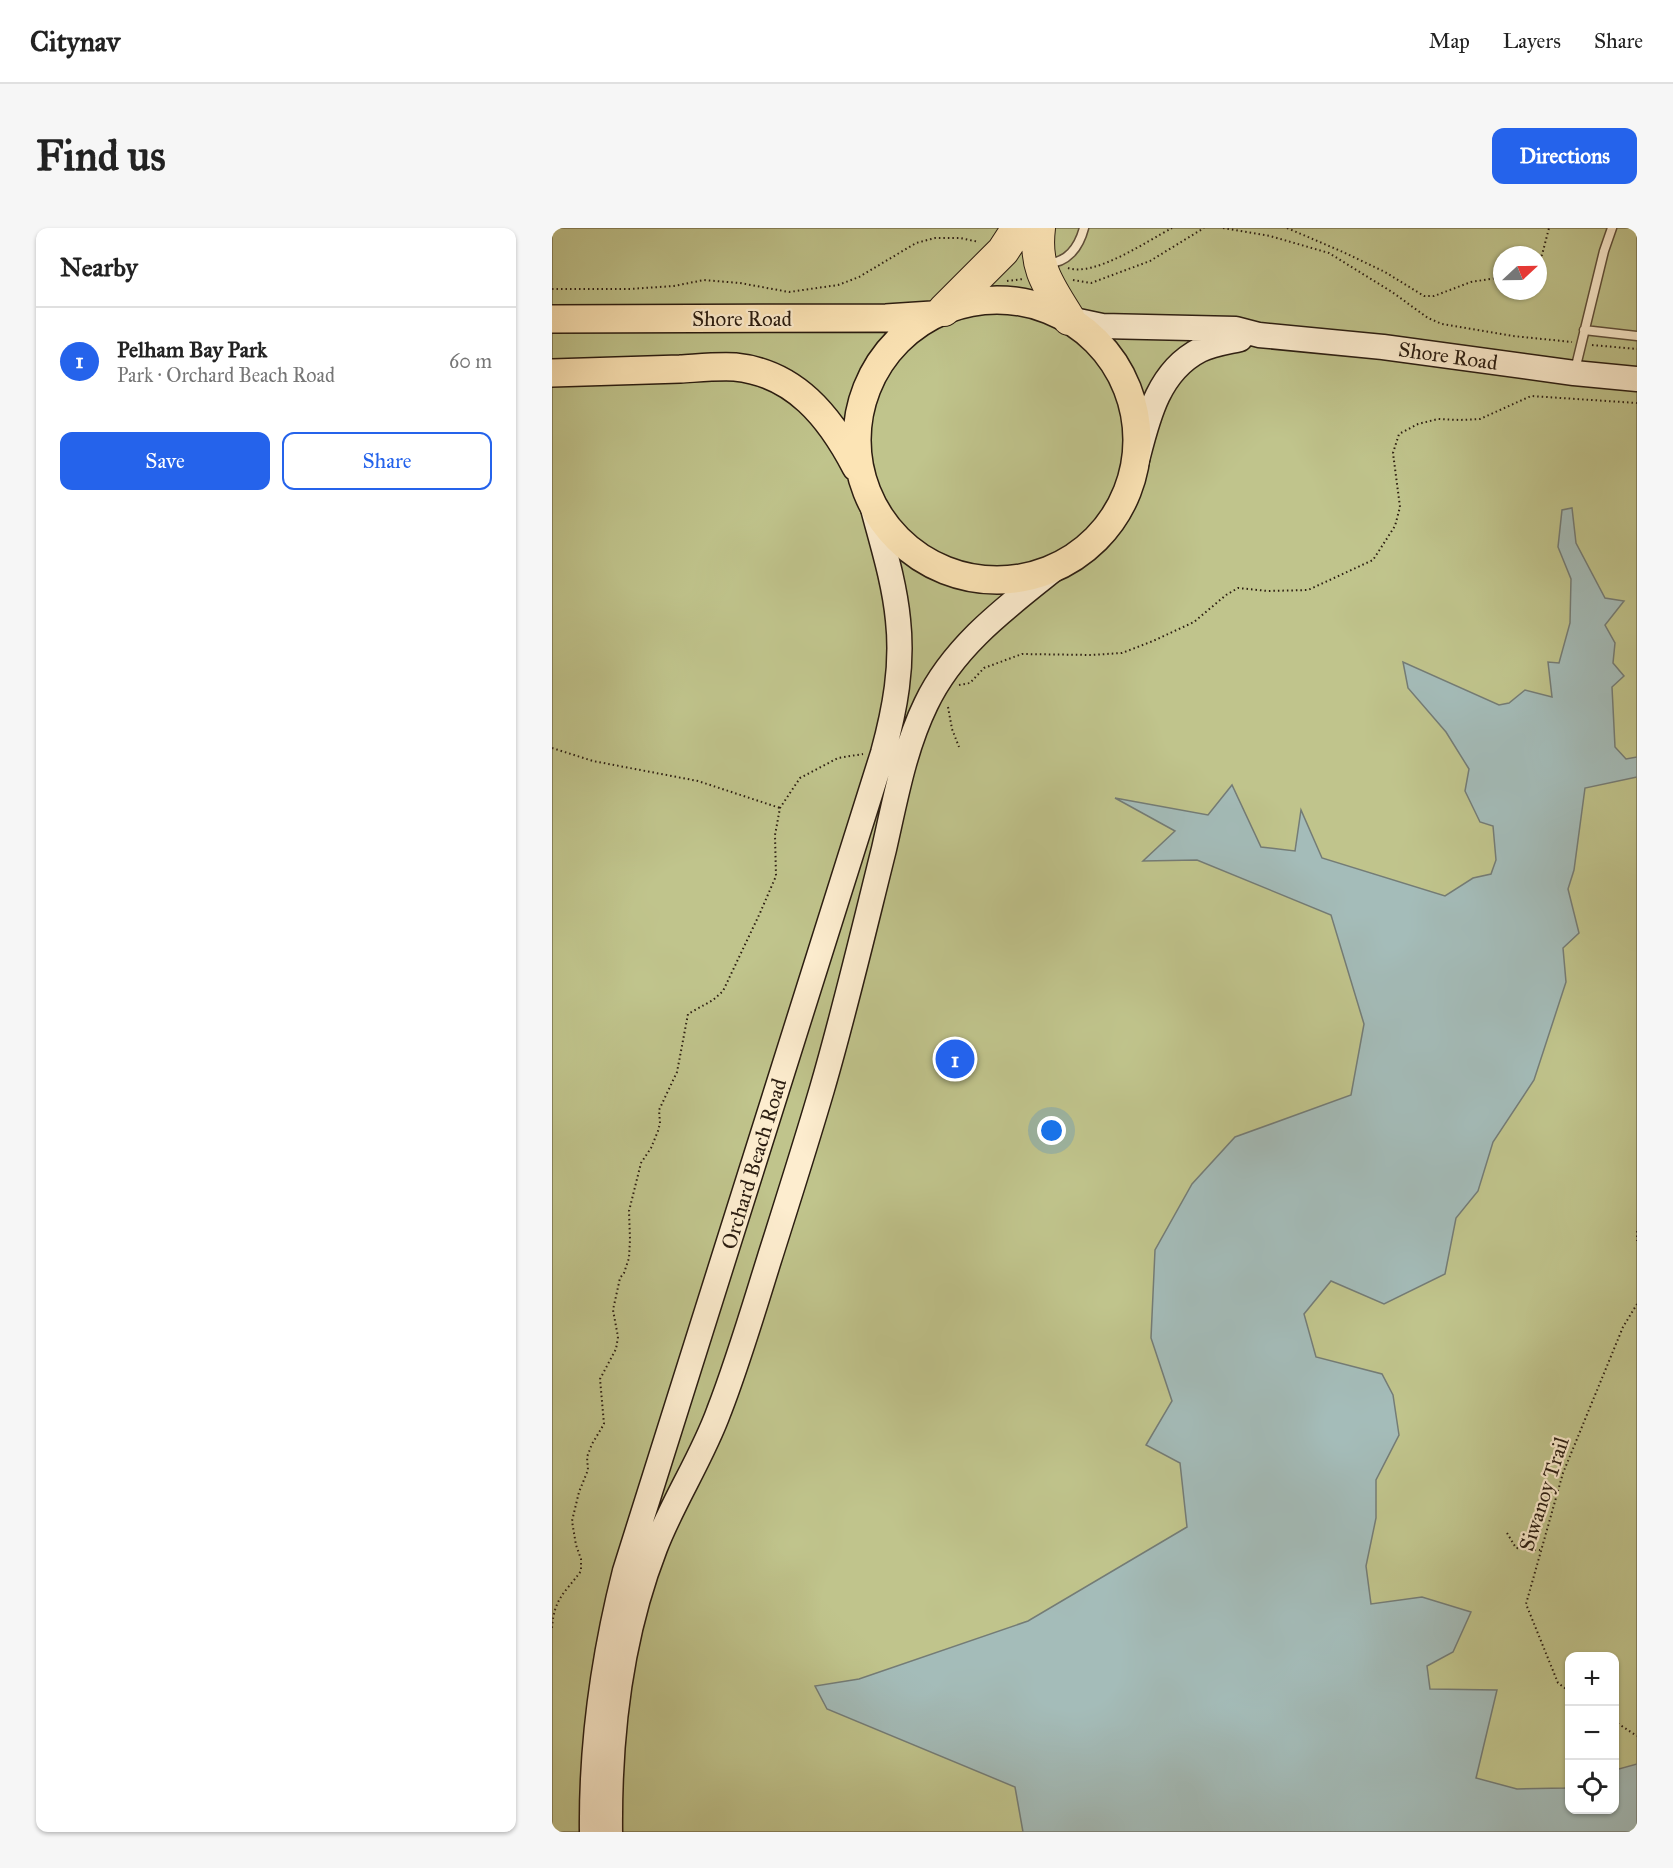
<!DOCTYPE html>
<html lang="en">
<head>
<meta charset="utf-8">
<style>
  :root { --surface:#fff; --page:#f6f6f6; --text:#222; --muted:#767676; --line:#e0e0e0; --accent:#2563eb }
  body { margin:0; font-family:"IM FELL Great Primer",serif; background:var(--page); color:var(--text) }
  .controls { position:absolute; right:18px; bottom:18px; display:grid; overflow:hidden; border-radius:12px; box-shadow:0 2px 4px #0004 }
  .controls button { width:54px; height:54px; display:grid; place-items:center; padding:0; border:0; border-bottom:2px solid var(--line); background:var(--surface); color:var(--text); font:30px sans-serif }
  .compass { position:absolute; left:941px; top:18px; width:54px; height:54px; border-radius:50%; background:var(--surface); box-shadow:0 2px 4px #0004; rotate:68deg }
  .you { position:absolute; left:500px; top:903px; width:21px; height:21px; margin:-15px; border:4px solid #fff; border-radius:50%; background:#1a73e8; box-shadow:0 0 0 9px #1a73e833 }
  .badge { display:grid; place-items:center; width:39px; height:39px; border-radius:50%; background:var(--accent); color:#fff; font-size:20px; font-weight:700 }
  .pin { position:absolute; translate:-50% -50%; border:3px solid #fff; box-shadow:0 2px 6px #0006 }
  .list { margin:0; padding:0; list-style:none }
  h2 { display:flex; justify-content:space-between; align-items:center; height:78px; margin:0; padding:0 24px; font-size:26px }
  h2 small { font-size:20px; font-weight:400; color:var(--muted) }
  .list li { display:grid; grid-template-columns:39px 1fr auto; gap:18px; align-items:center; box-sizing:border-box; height:108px; padding:0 24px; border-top:2px solid var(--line) }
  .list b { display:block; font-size:22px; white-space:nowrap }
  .list p { margin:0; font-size:20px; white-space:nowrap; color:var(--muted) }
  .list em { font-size:20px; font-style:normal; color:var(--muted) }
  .actions { display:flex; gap:12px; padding:18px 24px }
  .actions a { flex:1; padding:14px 0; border:2px solid var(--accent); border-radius:12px; text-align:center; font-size:21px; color:var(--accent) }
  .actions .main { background:var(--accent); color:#fff }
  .icon { flex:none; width:33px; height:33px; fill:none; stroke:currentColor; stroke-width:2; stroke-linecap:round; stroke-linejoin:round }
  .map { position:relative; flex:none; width:1085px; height:1604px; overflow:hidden; border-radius:12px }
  header { display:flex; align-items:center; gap:36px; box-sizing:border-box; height:84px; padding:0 30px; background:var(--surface); border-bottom:2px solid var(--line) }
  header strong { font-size:28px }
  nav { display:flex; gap:33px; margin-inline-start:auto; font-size:21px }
  .intro { display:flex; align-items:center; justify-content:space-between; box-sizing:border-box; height:144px; padding:0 36px }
  h1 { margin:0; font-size:42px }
  .button { padding:15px 27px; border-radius:12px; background:var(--accent); color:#fff; font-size:21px; font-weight:700 }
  main { display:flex; gap:36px; padding:0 36px }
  aside { flex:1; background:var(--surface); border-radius:12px; box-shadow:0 2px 4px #0004 }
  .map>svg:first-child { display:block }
</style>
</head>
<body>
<header>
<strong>Citynav</strong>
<nav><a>Map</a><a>Layers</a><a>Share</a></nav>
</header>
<div class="intro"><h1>Find us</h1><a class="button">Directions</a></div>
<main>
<aside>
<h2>Nearby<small></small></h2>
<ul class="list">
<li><span class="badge">1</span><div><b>Pelham Bay Park</b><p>Park · Orchard Beach Road</p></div><em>60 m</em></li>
</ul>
<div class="actions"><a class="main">Save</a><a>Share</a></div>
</aside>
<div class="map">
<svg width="1085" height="1604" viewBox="0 0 1085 1604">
  <rect width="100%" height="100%" fill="#fce4b5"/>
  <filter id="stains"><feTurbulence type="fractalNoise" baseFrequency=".00333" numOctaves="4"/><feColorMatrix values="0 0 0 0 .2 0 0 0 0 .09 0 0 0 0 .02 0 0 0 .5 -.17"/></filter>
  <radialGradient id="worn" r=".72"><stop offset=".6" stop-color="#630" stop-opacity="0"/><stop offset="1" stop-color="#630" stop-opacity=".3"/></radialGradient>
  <path fill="#c0c48c" stroke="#76704e" stroke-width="1.5" fill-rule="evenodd" d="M 0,0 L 1085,0 L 1085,1604 L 0,1604 ZM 950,27 L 986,27 L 986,63 L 950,63 ZM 1017,1428 L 1062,1428 L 1062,1582 L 1017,1582 Z"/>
  <path fill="#a4bcb9" stroke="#747c76" stroke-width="1.5" d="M 1020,280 L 1024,315 L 1053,370 L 1072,373 L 1053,397 L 1063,415 L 1061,435 L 1072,448 L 1060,459 L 1063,519 L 1074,531 L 1085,529 L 1085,549 L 1033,560 L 1022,642 L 1016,661 L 1027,705 L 1011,720 L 1014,754 L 982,852 L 941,914 L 926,963 L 904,990 L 893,1046 L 832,1076 L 779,1053 L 752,1086 L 764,1129 L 830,1146 L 841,1167 L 847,1207 L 824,1252 L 824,1290 L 814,1338 L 819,1376 L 870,1369 L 919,1384 L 901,1424 L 875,1438 L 878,1461 L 945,1462 L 924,1550 L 965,1561 L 1013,1560 L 1017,1558 L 1017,1582 L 1062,1582 L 1063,1542 L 1085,1536 L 1085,1604 L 471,1604 L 463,1559 L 275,1481 L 263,1458 L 307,1451 L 476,1393 L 635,1299 L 628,1235 L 594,1217 L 620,1173 L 599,1110 L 603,1022 L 640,956 L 683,909 L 799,867 L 812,796 L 779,687 L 645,632 L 591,633 L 623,603 L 563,570 L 656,587 L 680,557 L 709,619 L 743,623 L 749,582 L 770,630 L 893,668 L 921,650 L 939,646 L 944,632 L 941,598 L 928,594 L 913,563 L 917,541 L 894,504 L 856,460 L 851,434 L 947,477 L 957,475 L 973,462 L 1000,469 L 996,434 L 1007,435 L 1018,395 L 1019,351 L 1006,319 L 1010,282 Z"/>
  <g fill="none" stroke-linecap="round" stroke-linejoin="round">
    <defs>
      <path id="lane" d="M 494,35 C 515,36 527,19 532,0
        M 1032,102 L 1085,108
        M 1023,142 L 1052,23 L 1060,0"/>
      <path id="secondary" d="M 517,91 L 550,98 L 684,101 L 707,107 L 831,119 L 1022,145 L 1085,151
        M 584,236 C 595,193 605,144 648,122 C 660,116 675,114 688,111
        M 40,1604 C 39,1514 51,1430 73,1343 L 331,525 C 343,481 351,438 346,392 C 342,350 328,309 318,269
        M 58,1604 C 57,1508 68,1410 103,1320 C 121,1273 150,1230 167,1183 C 186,1134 201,1083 217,1032 C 235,975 253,919 270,861 C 293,782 312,701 332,621 C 343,573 352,521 374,476 C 402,417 456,378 506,338"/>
      <path id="primary" d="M305 212a140 140 0 1 1 280 0a140 140 0 1 1-280 0Z
        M 0,91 L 334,90 L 380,87
        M 0,145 C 43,144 85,142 128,141 C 146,140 165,138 183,139 C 243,145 278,189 304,239"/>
      <path id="highway" d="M 487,0 C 482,41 497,58 517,91
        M 392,82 L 451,23 L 466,0"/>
    </defs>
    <use href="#lane" stroke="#5f4f3a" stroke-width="11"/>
    <use href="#secondary" stroke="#2b1d11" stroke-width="27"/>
    <use href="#primary" stroke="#2b1d11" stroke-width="30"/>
    <use href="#highway" stroke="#2b1d11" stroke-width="34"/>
    <path stroke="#2b1d11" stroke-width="2" stroke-dasharray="1.5 3" stroke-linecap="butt" d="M 671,0 L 718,8 L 777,25 L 840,64 L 876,90 L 890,96 L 961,108 L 1020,114
      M 735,0 L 791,24 L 833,44 L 872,68 L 882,68 L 919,54 L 950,49
      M 986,31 L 990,27 L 997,0
      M 516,40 C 543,49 595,13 620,0
      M 521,52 L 539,55 L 598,33 L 652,0
      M 455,53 L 471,51
      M 0,61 L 77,61 L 122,58 L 152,52 L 188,55 L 237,64 L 286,57 L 307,49 L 364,15 L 383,10 L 408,10 L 427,14
      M 1040,117 L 1085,121
      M 407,457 L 418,455 L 432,440 L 470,426 L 539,427 L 570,425 L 601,413 L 642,394 L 674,367 L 686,360 L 716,363 L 756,362 L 821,332 L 843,298 L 848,279 L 841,225 L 847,206 L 866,196 L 886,191 L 908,192 L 928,191 L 979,168 L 1085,175
      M 396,479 L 400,501 L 407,519
      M 0,520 L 41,533 L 146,553 L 228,580
      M 1085,1003 L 1085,1013
      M 955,1305 L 964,1320 L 988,1322
      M 0,1400 C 2,1370 13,1365 29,1343 L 29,1331 L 24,1317 L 20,1293 L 27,1264 L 36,1242 L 35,1229 L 40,1216 L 52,1196 L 48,1151 L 64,1121 L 66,1109 L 61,1082 L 68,1050 L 72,1045 L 77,1030 L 78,1011 L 77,983 L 89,935 L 99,920 L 106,903 L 108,895 L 107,882 L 125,844 L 136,786 L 161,772 L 171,763 L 208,685 L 224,648 L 223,607 L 228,580 L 248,550 L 286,530 L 311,526
      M 1017,1463 L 1006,1455 L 974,1376 L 1011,1245 L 1071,1099 L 1085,1076
      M 1062,1493 L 1085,1508"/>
    <use href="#lane" stroke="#fdedcf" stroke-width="8"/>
    <use href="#secondary" stroke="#fdedcf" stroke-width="24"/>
    <use href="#primary" stroke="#fce4b5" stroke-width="27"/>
    <use href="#highway" stroke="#fce4b5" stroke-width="32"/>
  </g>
  <g text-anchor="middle" stroke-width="4.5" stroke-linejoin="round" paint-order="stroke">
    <g font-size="21" fill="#2b1d11" stroke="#fdedcf">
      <text x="190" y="98">Shore Road</text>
      <text transform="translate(896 128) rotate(8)" y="7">Shore Road</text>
      <text transform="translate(202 936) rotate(-73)" y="7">Orchard Beach Road</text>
      <text transform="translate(992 1266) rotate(-72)" y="7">Siwanoy Trail</text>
    </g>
  </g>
  <rect width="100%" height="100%" filter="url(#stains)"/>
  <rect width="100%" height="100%" fill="url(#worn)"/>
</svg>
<div class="controls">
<button>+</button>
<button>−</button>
<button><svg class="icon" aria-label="locate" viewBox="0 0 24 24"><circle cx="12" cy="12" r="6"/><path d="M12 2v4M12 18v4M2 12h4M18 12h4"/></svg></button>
</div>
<svg class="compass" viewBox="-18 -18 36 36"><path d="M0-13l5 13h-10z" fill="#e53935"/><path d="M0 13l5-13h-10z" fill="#767676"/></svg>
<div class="you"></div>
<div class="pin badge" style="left:403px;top:831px">1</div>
</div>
</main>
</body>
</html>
